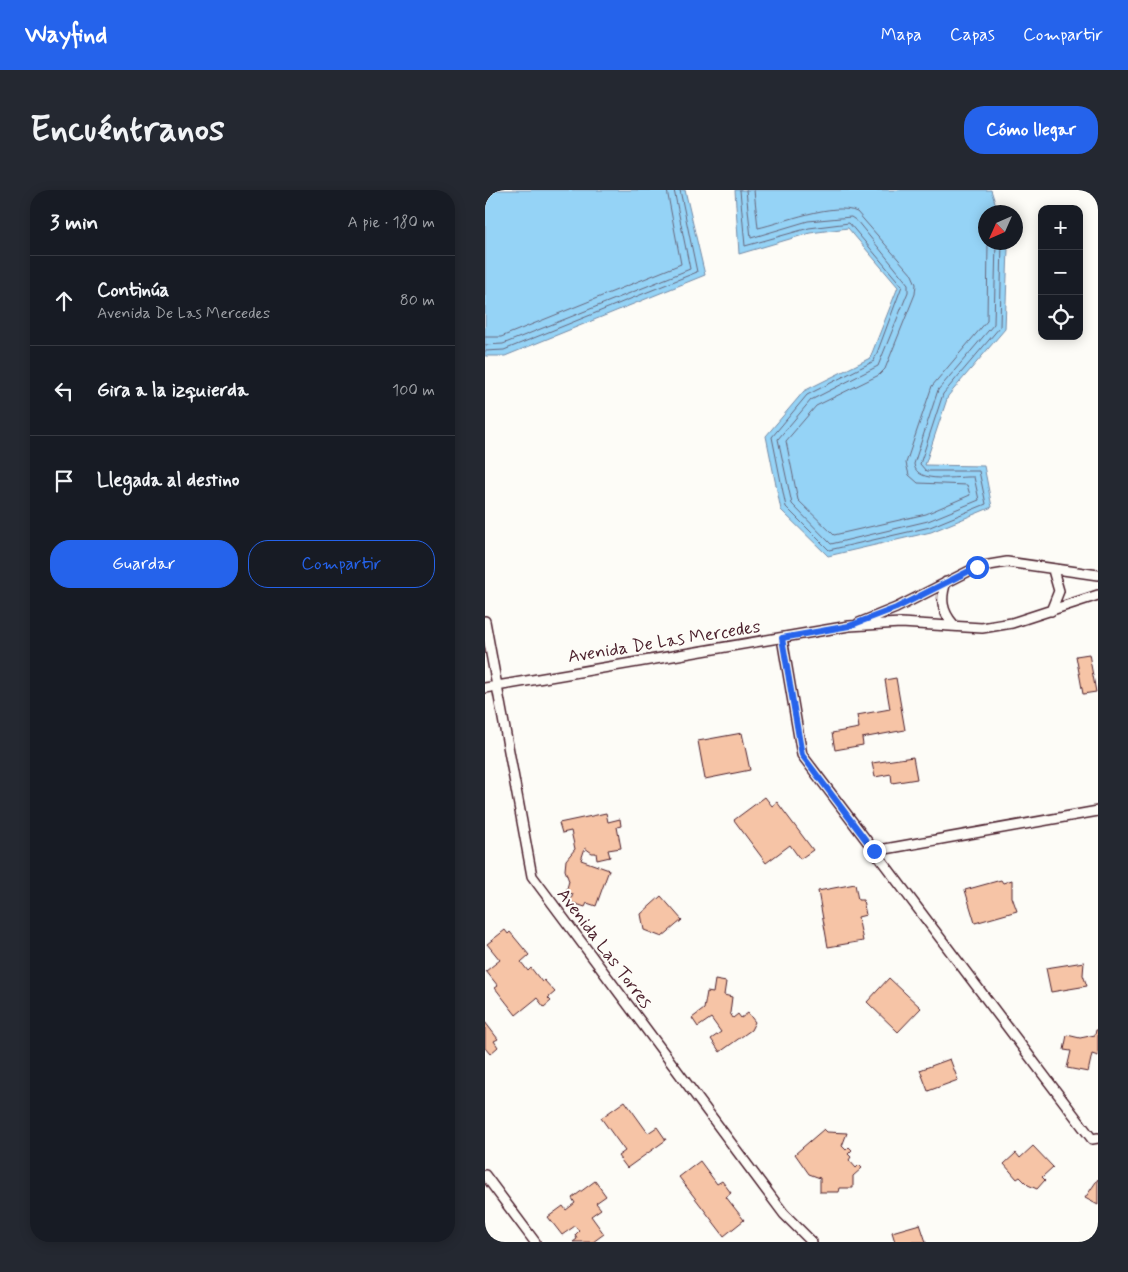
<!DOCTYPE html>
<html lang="es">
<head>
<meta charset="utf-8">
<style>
  :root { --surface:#171b24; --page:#242831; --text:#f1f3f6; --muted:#9ea1a6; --line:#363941; --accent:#2563eb }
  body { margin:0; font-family:Mynerve,sans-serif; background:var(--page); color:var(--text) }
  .controls { position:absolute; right:15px; top:15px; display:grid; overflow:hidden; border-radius:10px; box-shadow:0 2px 12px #0003 }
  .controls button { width:45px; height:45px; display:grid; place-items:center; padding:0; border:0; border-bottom:1px solid var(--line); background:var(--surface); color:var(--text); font:25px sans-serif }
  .compass { position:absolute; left:493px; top:15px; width:45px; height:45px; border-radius:50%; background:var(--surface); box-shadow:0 2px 12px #0003; rotate:225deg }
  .stop { position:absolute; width:15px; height:15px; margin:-11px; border:4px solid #2563eb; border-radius:50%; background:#fff }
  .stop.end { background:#2563eb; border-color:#fff; box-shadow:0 1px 5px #0008 }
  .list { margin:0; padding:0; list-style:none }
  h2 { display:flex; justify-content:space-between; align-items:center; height:65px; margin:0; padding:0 20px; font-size:21px }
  h2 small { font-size:16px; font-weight:400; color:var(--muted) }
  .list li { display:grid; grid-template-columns:32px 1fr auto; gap:15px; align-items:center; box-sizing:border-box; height:90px; padding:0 20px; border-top:1px solid var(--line) }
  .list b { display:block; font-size:19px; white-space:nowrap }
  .list p { margin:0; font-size:16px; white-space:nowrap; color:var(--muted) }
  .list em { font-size:16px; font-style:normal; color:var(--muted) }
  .actions { display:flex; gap:10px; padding:15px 20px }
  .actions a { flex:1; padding:11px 0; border:1px solid var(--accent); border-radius:20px; text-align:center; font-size:18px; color:var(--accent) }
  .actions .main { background:var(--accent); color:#fff }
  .icon { flex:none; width:28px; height:28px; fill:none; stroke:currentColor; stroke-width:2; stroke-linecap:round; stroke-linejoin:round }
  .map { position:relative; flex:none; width:613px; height:1052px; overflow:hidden; border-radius:20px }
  header { display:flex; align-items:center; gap:30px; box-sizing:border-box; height:70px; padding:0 25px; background:var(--accent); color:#fff }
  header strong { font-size:24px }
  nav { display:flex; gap:28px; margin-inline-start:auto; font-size:18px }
  .intro { display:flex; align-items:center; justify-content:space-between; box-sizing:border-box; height:120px; padding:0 30px }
  h1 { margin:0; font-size:35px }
  .button { padding:12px 22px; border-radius:20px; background:var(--accent); color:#fff; font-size:18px; font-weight:700 }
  main { display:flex; gap:30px; padding:0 30px }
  aside { flex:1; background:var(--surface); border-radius:20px; box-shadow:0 2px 12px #0003 }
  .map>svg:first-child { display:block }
</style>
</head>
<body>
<header>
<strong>Wayfind</strong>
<nav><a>Mapa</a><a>Capas</a><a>Compartir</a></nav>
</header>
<div class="intro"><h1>Encuéntranos</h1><a class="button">Cómo llegar</a></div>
<main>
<aside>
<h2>3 min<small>A pie · 180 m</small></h2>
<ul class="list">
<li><svg class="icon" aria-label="ahead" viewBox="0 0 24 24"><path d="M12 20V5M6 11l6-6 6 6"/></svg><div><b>Continúa</b><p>Avenida De Las Mercedes</p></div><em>80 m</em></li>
<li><svg class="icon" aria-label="left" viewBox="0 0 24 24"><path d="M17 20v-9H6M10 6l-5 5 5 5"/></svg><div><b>Gira a la izquierda</b></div><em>100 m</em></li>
<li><svg class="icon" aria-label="arrive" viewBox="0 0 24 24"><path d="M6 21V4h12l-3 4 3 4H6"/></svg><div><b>Llegada al destino</b></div></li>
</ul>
<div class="actions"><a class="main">Guardar</a><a>Compartir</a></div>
</aside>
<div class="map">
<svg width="613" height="1052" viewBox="0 0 613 1052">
  <rect width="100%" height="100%" fill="#fdfcf7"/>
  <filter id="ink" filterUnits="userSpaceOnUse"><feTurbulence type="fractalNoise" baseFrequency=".02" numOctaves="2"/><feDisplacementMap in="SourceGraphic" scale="10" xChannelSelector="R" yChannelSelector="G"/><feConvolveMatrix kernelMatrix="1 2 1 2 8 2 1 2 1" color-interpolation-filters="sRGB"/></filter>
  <g filter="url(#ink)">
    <path fill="#95d3f6" stroke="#778ba5" d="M 0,0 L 200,0 L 220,85 L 20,166 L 0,166 Z
      M 250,0 L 506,0 L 513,22 L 500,22 L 500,52 L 521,53 L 523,59 L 520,139 L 463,206 L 440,275 L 499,276 L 507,317 L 446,342 L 343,366 L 296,320 L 281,246 L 319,201 L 385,168 L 413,97 L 363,38 L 325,43 L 254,64 Z"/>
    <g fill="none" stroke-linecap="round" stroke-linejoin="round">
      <path stroke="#68677c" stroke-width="1" d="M 255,0 L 260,56 L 324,38 L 364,33 L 417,96 L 389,171 L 322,205 L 287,247 L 301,317 L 344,360 L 445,337 L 501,314 L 494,281 L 441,281 L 435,274 L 458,204 L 515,137 L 517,52
        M 261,0 L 266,48 L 323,31 L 366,27 L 372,31 L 423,94 L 423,102 L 393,176 L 326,210 L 293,249 L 307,314 L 346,354 L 443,331 L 494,310 L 489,287 C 473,286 431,295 429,274 L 453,200 L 509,134 L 511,52
        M 269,0 L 273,38 C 297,33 349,11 372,22 L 427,85 L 431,94 L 430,104 L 400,179 L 394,185 L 331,216 L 301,251 L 313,310 L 349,345 L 441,324 L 485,305 L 482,295 L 433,293 L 424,285 L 421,273 L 447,196 L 502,131 L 503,52
        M 0,147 L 16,147 L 196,74 L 182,0
        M 0,155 L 18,154 L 205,79 L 189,0
        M 0,161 L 19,160 L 212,82 L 195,0"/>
    </g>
    <path fill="#f6c4a6" stroke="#4a1f2b" d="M 604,464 L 611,502 L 598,504 L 591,466 Z
      M 411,488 L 420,540 L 377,548 L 378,555 L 350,560 L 347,543 L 374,538 L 372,525 L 405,519 L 400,490 Z
      M 257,543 L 265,580 L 220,589 L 213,551 Z
      M 428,567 L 432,589 L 407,593 L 406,584 L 390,587 L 387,573 Z
      M 280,607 L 287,616 L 292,612 L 328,660 L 315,669 L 305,655 L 281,673 L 249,630 Z
      M 121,623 L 123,632 L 135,629 L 136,636 L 132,637 L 136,658 L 123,660 L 125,667 L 112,670 L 111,663 L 107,663 L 100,658 L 96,670 L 124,680 L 111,716 L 102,713 L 100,717 L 85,712 L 88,704 L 81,702 L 84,691 L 80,680 L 81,670 L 90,659 L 86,641 L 77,643 L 74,633 Z
      M 516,690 L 518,693 L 527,690 L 527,707 L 532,721 L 490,733 L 480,700 Z
      M 370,694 L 373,710 L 378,710 L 381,725 L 373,727 L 378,751 L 343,757 L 333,701 Z
      M 176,706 L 197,730 L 177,747 L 159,740 L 156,724 Z
      M 20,740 L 23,744 L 25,742 L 44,765 L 36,772 L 43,781 L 46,778 L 57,792 L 59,790 L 70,802 L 63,808 L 66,811 L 59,817 L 52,808 L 31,825 L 10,798 L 13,796 L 1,781 L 15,770 L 2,754 Z
      M 599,772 L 598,785 L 602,796 L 566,802 L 561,778 Z
      M 404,788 L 436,818 L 413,842 L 382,812 Z
      M 230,790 L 241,792 L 239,805 L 247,807 L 245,823 L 248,828 L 253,824 L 256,828 L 263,823 L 270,832 L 266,840 L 235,862 L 226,849 L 236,842 L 226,828 L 213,837 L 207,828 L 219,819 L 222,802 L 228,803 Z
      M 0,832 L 13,849 L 9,851 L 13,857 L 5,864 L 0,858 Z
      M 611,840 L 613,840 L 613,866 L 607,864 L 603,882 L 582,878 L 586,861 L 579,860 L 582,845 L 595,848 L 610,845 Z
      M 465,869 L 473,890 L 443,901 L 435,880 Z
      M 140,911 L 163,943 L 172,937 L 181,950 L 142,978 L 133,966 L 140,961 L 116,928 Z
      M 339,939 L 342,942 L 362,943 L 357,956 L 361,960 L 364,957 L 367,960 L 363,964 L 366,967 L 364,970 L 371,978 L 374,975 L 377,978 L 368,986 L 368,998 L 355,998 L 354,1002 L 335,1002 L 335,988 L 324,984 L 310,964 Z
      M 548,956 L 568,977 L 557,987 L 560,990 L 552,999 L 543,995 L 535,987 L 532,989 L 519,974 L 531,963 L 535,968 Z
      M 215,971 L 232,994 L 237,991 L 246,1003 L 241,1007 L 259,1030 L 239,1046 L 194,987 Z
      M 613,989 L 613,1015 L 600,1008 Z
      M 110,991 L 121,1006 L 111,1013 L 116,1019 L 106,1026 L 119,1044 L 108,1052 L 88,1052 L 92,1049 L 90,1045 L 94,1041 L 90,1036 L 77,1045 L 63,1027 L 78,1016 L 81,1020 L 90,1013 L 87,1008 Z
      M 435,1034 L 441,1052 L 410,1052 L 407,1042 Z"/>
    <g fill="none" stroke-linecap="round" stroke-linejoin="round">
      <defs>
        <path id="service" d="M 461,392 C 455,409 457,421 468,434
          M 566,421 L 574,401 L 568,380
          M 0,431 L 47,686 L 299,1024 L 327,1052
          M 374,433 L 411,418 L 492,377 L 522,372 L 613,385
          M 297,448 L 317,565 L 607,949 L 613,948
          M 0,498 L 364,436 L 416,433 L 497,438 L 527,433 L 613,405
          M 389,661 L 613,621
          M 0,985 L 50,1052"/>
      </defs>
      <use href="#service" stroke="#4a1f2b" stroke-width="12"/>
      <use href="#service" stroke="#fdfcf7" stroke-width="9"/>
    </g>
  </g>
  <g fill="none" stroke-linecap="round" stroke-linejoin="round" filter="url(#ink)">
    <path stroke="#2563eb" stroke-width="6" d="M 389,661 L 317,565 L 297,448 L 364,436 L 411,418 L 492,377"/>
  </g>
  <g text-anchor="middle" stroke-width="4" stroke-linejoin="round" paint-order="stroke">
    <g font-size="18" fill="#4a1f2b" stroke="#fdfcf7">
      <text transform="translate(179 451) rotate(-9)" y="6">Avenida De Las Mercedes</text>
      <text transform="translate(120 758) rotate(53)" y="6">Avenida Las Torres</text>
    </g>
  </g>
</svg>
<div class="controls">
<button>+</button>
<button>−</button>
<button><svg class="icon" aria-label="locate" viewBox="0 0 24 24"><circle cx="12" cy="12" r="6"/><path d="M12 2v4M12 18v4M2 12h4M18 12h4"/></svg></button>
</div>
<svg class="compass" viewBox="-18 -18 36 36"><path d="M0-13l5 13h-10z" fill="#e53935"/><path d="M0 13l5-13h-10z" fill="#9ea1a6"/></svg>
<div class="stop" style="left:492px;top:377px"></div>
<div class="stop end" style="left:389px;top:661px"></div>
</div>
</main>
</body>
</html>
